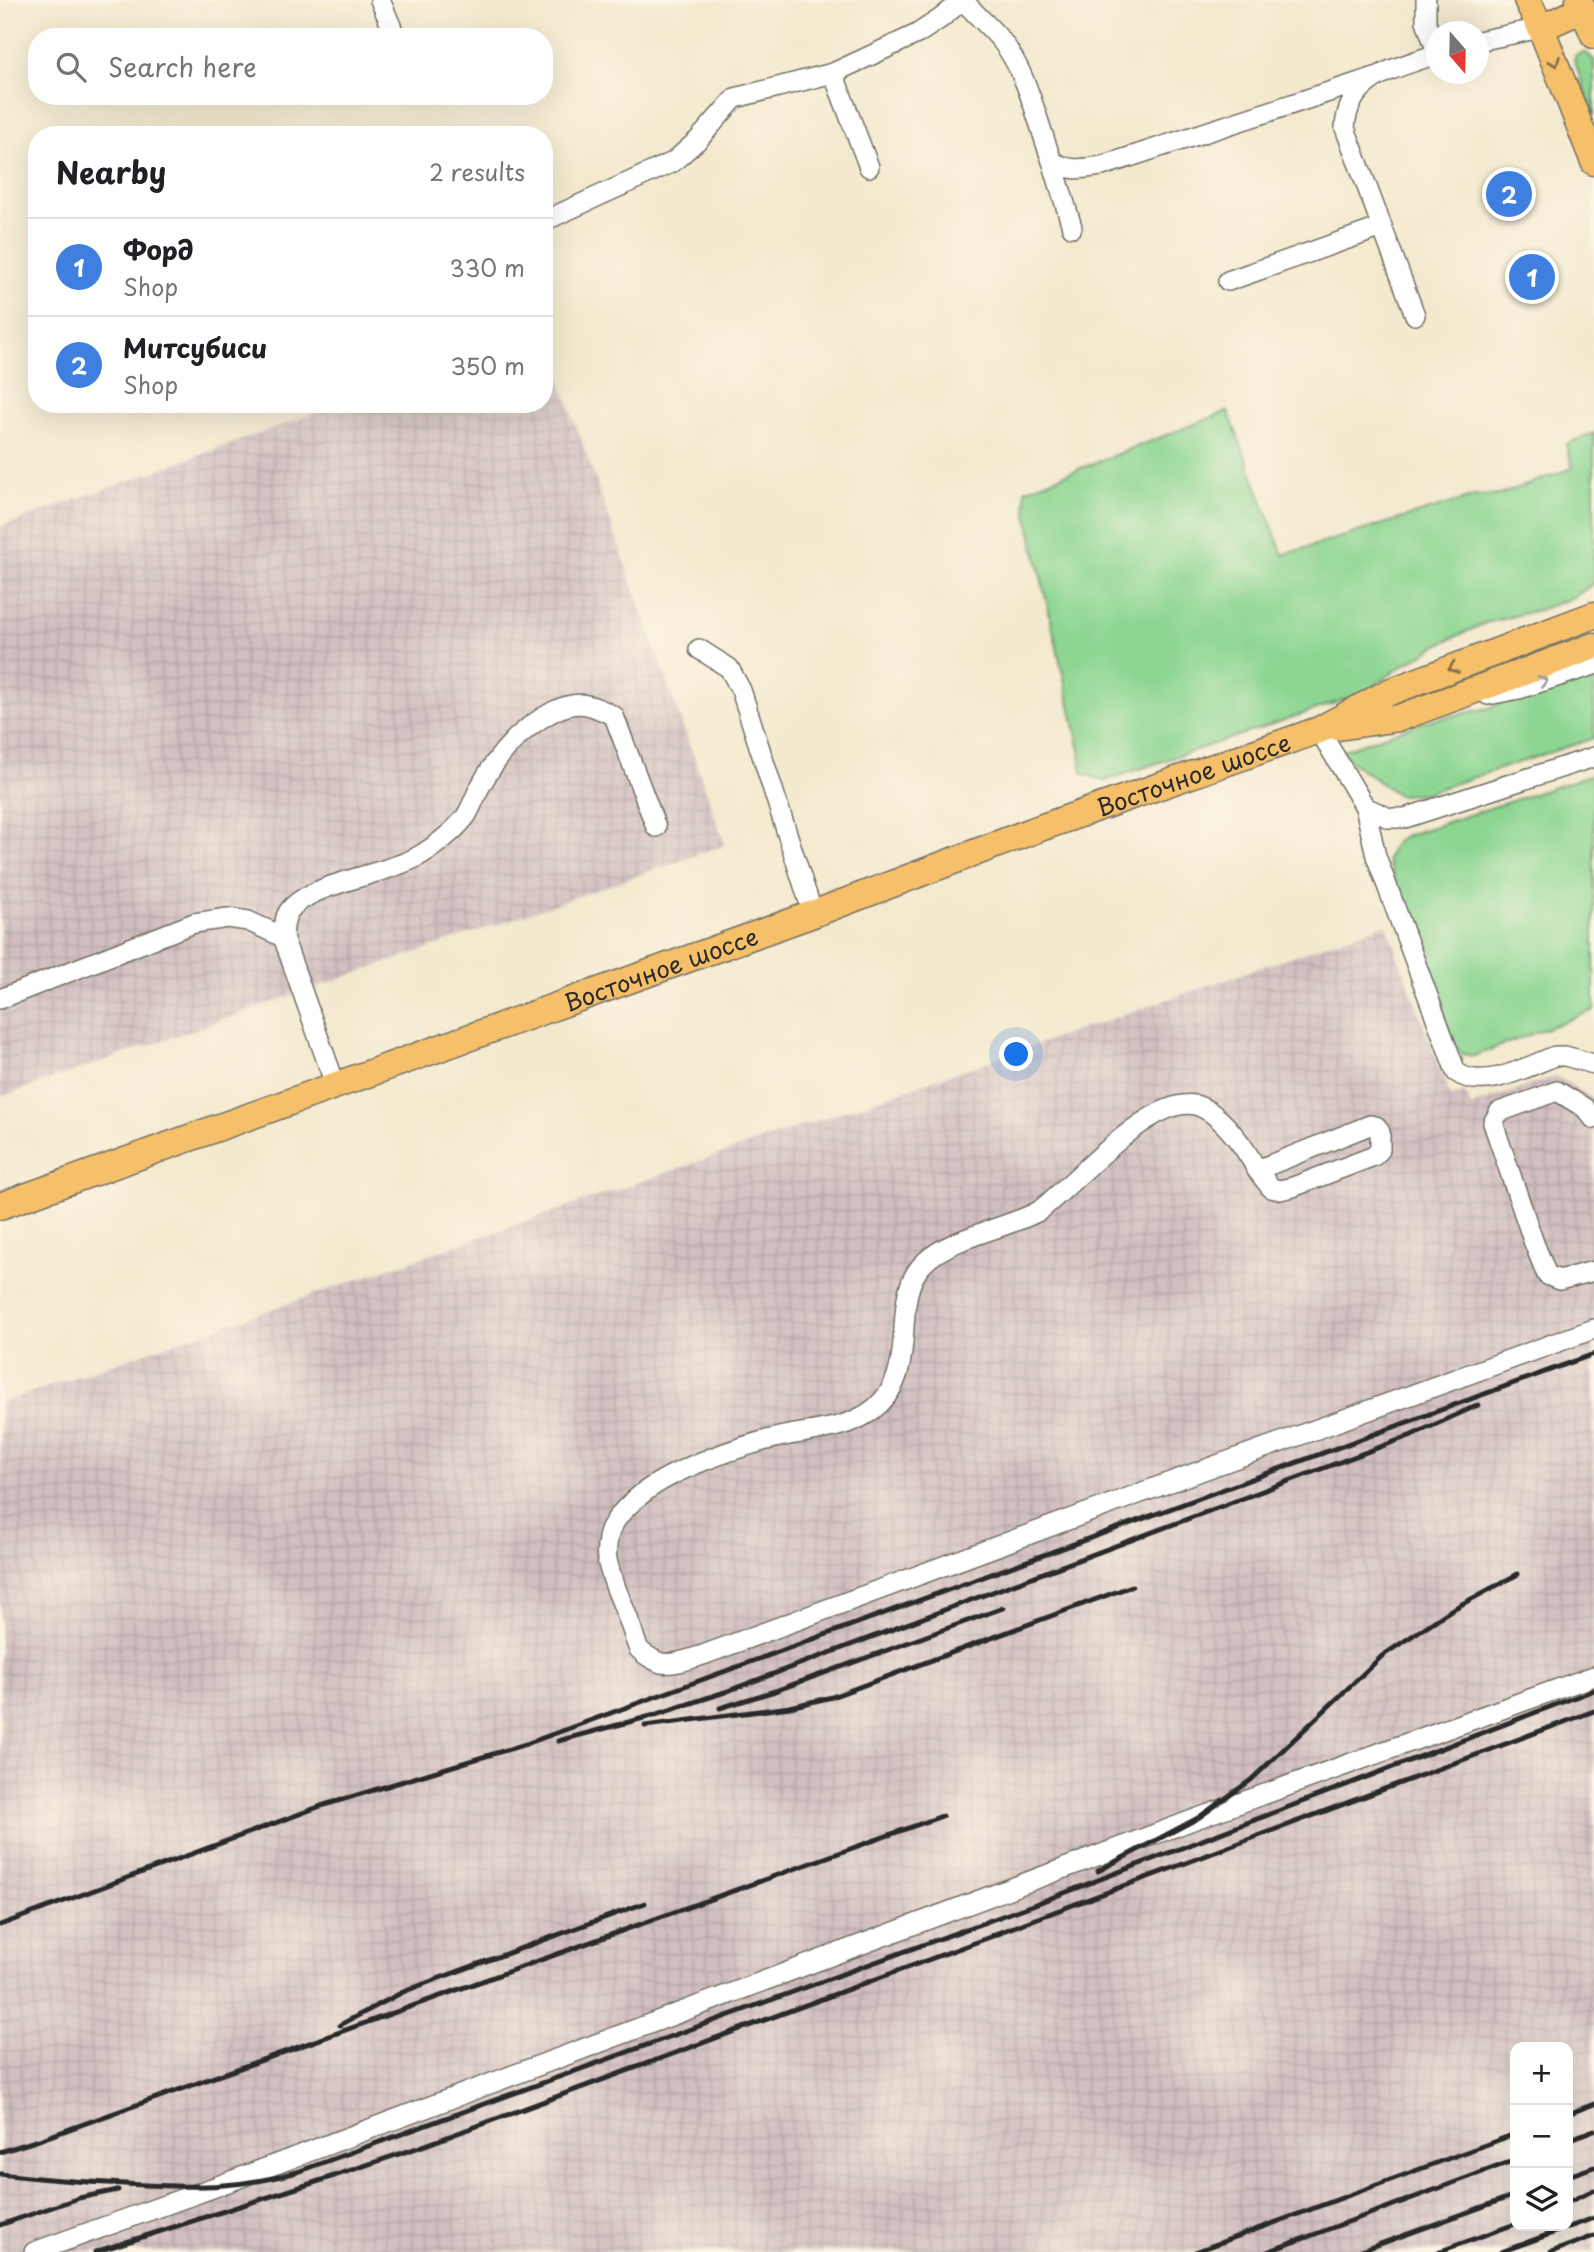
<!DOCTYPE html>
<meta charset="utf-8">
<style>
body{margin:0;font-family:"Playpen Sans",sans-serif;background:#f2f2f2;color:#202124}
.controls{position:absolute;right:21px;bottom:21px;display:grid;overflow:hidden;border-radius:14px;box-shadow:0 7px 28px #0002}
.controls button{width:63px;height:63px;display:grid;place-items:center;padding:0;border:0;border-bottom:2px solid #e0e0e0;background:#fff;color:#202124;font:35px sans-serif}
.compass{position:absolute;left:1426px;top:21px;width:63px;height:63px;border-radius:50%;background:#fff;box-shadow:0 7px 28px #0002;rotate:160deg}
.you{position:absolute;left:1017px;top:1055px;width:24px;height:24px;margin:-18px;border:5px solid #fff;border-radius:50%;background:#1a73e8;box-shadow:0 0 0 10px #1a73e833}
.badge{display:grid;place-items:center;width:46px;height:46px;border-radius:50%;background:#d1495b;color:#fff;font-size:23px;font-weight:700}
.pin{position:absolute;translate:-50% -50%;border:4px solid #fff;box-shadow:0 2px 7px #0006}
.list{margin:0;padding:0;list-style:none}
h2{display:flex;justify-content:space-between;align-items:center;height:91px;margin:0;padding:0 28px;font-size:30px}
h2 small{font-size:23px;font-weight:400;color:#757577}
.list li{display:grid;grid-template-columns:46px 1fr auto;gap:21px;align-items:center;box-sizing:border-box;height:98px;padding:0 28px;border-top:2px solid #e0e0e0}
.list b{display:block;font-size:26px;white-space:nowrap}
.list p{margin:0;font-size:23px;white-space:nowrap;color:#757577}
.list em{font-size:23px;font-style:normal;color:#757577}
.icon{flex:none;width:38px;height:38px;fill:none;stroke:currentColor;stroke-width:2;stroke-linecap:round;stroke-linejoin:round}
.map{position:relative;flex:none;width:1594px;height:2252px;overflow:hidden}
.search{position:absolute;background:#fff;box-shadow:0 7px 28px #0002;left:28px;top:28px;width:525px;height:77px;display:flex;align-items:center;gap:18px;box-sizing:border-box;padding:0 24px;border-radius:28px;color:#757577;font-size:26px}
.panel{position:absolute;background:#fff;box-shadow:0 7px 28px #0002;left:28px;top:126px;width:525px;height:287px;border-radius:28px}
.map>svg:first-child{display:block}
</style>
<div class="map">
<svg width="1594" height="2252" viewBox="0 0 1594 2252">
<defs>
<pattern id="industrial-grid" width="8" height="8" patternUnits="userSpaceOnUse" patternTransform="scale(1.75)"><rect width="8" height="8" fill="#d2bfc0"/><path d="M0 4h8M4 0v8" fill="none" stroke="#b4a4a5"/></pattern>
</defs>
<rect width="100%" height="100%" fill="#fcf5e5"/>
<filter id="ink" filterUnits="userSpaceOnUse"><feTurbulence type="fractalNoise" baseFrequency=".0143" numOctaves="2"/><feDisplacementMap in="SourceGraphic" scale="14" xChannelSelector="R" yChannelSelector="G"/><feConvolveMatrix kernelMatrix="1 2 1 2 8 2 1 2 1" color-interpolation-filters="sRGB"/></filter>
<filter id="wash" filterUnits="userSpaceOnUse"><feTurbulence type="fractalNoise" baseFrequency=".00686" numOctaves="4" result="noise"/><feDisplacementMap in="SourceGraphic" scale="28" xChannelSelector="R" yChannelSelector="G"/><feGaussianBlur stdDeviation="1.57" result="paint"/><feColorMatrix in="noise" values="0 0 0 0 0 0 0 0 0 0 0 0 0 0 0 0 0 1.4 0 .05"/><feComposite in="paint" operator="in"/></filter>
<g filter="url(#wash)">
<rect width="100%" height="100%" fill="#f3e9ce"/>
<g fill="url(#industrial-grid)" fill-rule="evenodd">
<path d="M544,335L725,845L0,1097V527L341,404H544Z"/>
<path d="M1386,924L1451,1097L1465,1092L1471,1106L1556,1076L1594,1099V2252H0V1403ZM1515,2047H1568V2226H1515Z"/>
</g>
<g fill="#8cd692" stroke="#5c805e" stroke-width="2">
<path d="M1585,52L1594,60V116L1574,59L1576,55Z"/>
<path d="M1228,411L1283,555L1475,496L1499,495L1573,468L1566,444L1594,433V583L1574,597L1542,609L1485,623L1442,643L1405,664L1364,693L1104,781L1082,773L1080,750L1026,509L1025,490Z"/>
<path d="M1594,672V738L1422,794L1398,795L1343,756L1341,751L1426,721L1489,708Z"/>
<path d="M1594,774V1010L1474,1056L1462,1054L1454,1043L1387,860L1393,845L1402,837Z"/>
</g>
</g>
<g filter="url(#ink)">
<g fill="none" stroke-linecap="round" stroke-linejoin="round">
<defs>
<g id="minor">
<path d="M380,0L392,28"/>
<path d="M1426,0V21L1436,50"/>
<path d="M1478,41L1541,28"/>
<path d="M833,73L869,167"/>
<path d="M1052,161L1072,227"/>
<path d="M544,221L673,162L699,139L735,98L833,73L917,34L940,19L963,0C975,14 989,26 1001,40C1028,74 1037,121 1052,161C1069,172 1083,169 1102,166L1375,77"/>
<path d="M1228,281L1382,227"/>
<path d="M1415,315L1345,128C1348,76 1396,69 1436,54"/>
<path d="M699,649L729,668L741,690L813,914"/>
<path d="M1488,695L1519,689L1594,665"/>
<path d="M1319,730L1365,807"/>
<path d="M1594,757L1405,818H1389L1365,807L1376,856L1456,1072C1483,1092 1528,1066 1555,1056H1565L1594,1064"/>
<path d="M0,999L194,923L228,918L248,921L283,937"/>
<path d="M335,1084L283,937C284,928 284,918 289,911C309,883 385,875 417,857C433,848 455,831 466,816C472,807 475,796 480,787C497,755 521,728 554,711C578,699 591,704 614,716L656,827"/>
<path d="M1594,1119L1585,1108L1557,1091L1499,1112L1493,1123L1534,1243L1547,1275L1559,1280L1594,1271"/>
<path d="M1257,1170L1271,1188L1280,1190L1293,1187L1374,1156L1380,1150V1132L1376,1126L1370,1125L1257,1170C1246,1149 1220,1111 1195,1105C1150,1096 1073,1185 1039,1211C1006,1229 949,1237 924,1263C887,1299 923,1368 875,1408C849,1430 811,1430 779,1437C740,1446 675,1468 643,1493C628,1505 612,1519 608,1538C607,1544 606,1553 607,1559C611,1581 623,1603 630,1624C633,1631 635,1642 639,1649C643,1654 655,1661 661,1663C675,1665 690,1659 703,1655L1184,1477L1594,1329"/>
<path d="M34,2252L215,2187L1198,1818L1594,1676"/>
</g>
<g id="major">
<path d="M1527,0L1541,28L1594,162"/>
<path d="M1579,0L1594,35"/>
<path d="M1541,28L1583,9"/>
<path d="M1338,727L1399,718L1594,646"/>
<path id="s1" d="M0,1206L813,914L1040,828L1319,730L1389,692L1594,615"/>
</g>
</defs>
<use href="#minor" stroke="#716e64" stroke-width="22"/>
<use href="#major" stroke="#716e64" stroke-width="29"/>
<use href="#minor" stroke="#fff" stroke-width="19"/>
<use href="#major" stroke="#f6c06b" stroke-width="26"/>
<g stroke="#2b2b2b" stroke-width="5">
<path d="M720,1708L775,1691L1003,1608"/>
<path d="M645,1726L790,1707L832,1697L1132,1586"/>
<path d="M558,1741L655,1715L725,1692L1412,1435L1478,1405"/>
<path d="M1098,1871L1198,1818L1251,1780L1382,1656L1451,1610L1518,1574"/>
<path d="M0,1925L321,1806L526,1744L1594,1354"/>
<path d="M992,1935L1594,1711"/>
<path d="M340,2025L403,1992L429,1982L645,1903"/>
<path d="M1568,2114L1594,2104"/>
<path d="M1568,2140L1594,2130"/>
<path d="M0,2152L39,2140L942,1816"/>
<path d="M0,2174C41,2179 83,2182 125,2184C190,2187 233,2190 297,2172L1038,1903L1594,1690"/>
<path d="M1568,2176L1594,2167"/>
<path d="M1568,2202L1594,2190"/>
<path d="M0,2225L79,2198L118,2190"/>
<path d="M95,2252L319,2181L420,2147L1001,1933"/>
<path d="M1195,2252L1515,2134"/>
<path d="M1267,2252L1515,2160"/>
<path d="M1358,2252L1515,2195"/>
<path d="M1438,2252L1515,2224"/>
<path d="M1501,2252L1594,2218"/>
<path d="M1551,2252L1594,2236"/>
</g>
</g>
<defs><path id="oneway-chevron" d="M-2-3.5L2.5 0L-2 3.5" fill="none" stroke-width="1.6" stroke-linecap="round" stroke-linejoin="round" transform="scale(1.75)"/></defs>
<g stroke="#866e48">
<use href="#oneway-chevron" transform="translate(1555 62) rotate(68)"/>
<use href="#oneway-chevron" transform="translate(1453 668) rotate(159)"/>
</g>
<use stroke="#a0a0a0" href="#oneway-chevron" transform="translate(1543 681) rotate(-17)"/>
</g>
<g text-anchor="middle" dominant-baseline="central" stroke-width="6" stroke-linejoin="round" paint-order="stroke">
<g font-size="24" fill="#2b2b2b" stroke="#fcf5e5">
<text stroke="none"><textPath href="#s1" startOffset="1269">Восточное шоссе</textPath></text>
<text stroke="none"><textPath href="#s1" startOffset="702">Восточное шоссе</textPath></text>
</g>
</g>
</svg>
<div class="controls">
<button>+</button>
<button>−</button>
<button><svg class="icon" aria-label="layers" viewBox="0 0 24 24"><path d="M12 4l9 5-9 5-9-5zM3 14l9 5 9-5"/></svg></button>
</div>
<svg class="compass" viewBox="-18 -18 36 36"><path d="M0-13l5 13h-10z" fill="#e53935"/><path d="M0 13l5-13h-10z" fill="#757577"/></svg>
<div class="you"></div>
<div class="pin badge" style="left:1532px;top:277px;background:#3f7fe0">1</div>
<div class="pin badge" style="left:1509px;top:194px;background:#3f7fe0">2</div>
<div class="search"><svg class="icon" aria-label="search" viewBox="0 0 24 24"><circle cx="10" cy="10" r="6"/><path d="M15 15l6 6"/></svg>Search here</div>
<section class="panel">
<h2>Nearby<small>2 results</small></h2>
<ul class="list">
<li><span class="badge" style="background:#3f7fe0">1</span><div><b>Форд</b><p>Shop</p></div><em>330 m</em></li>
<li><span class="badge" style="background:#3f7fe0">2</span><div><b>Митсубиси</b><p>Shop</p></div><em>350 m</em></li>
</ul>
</section>
</div>
